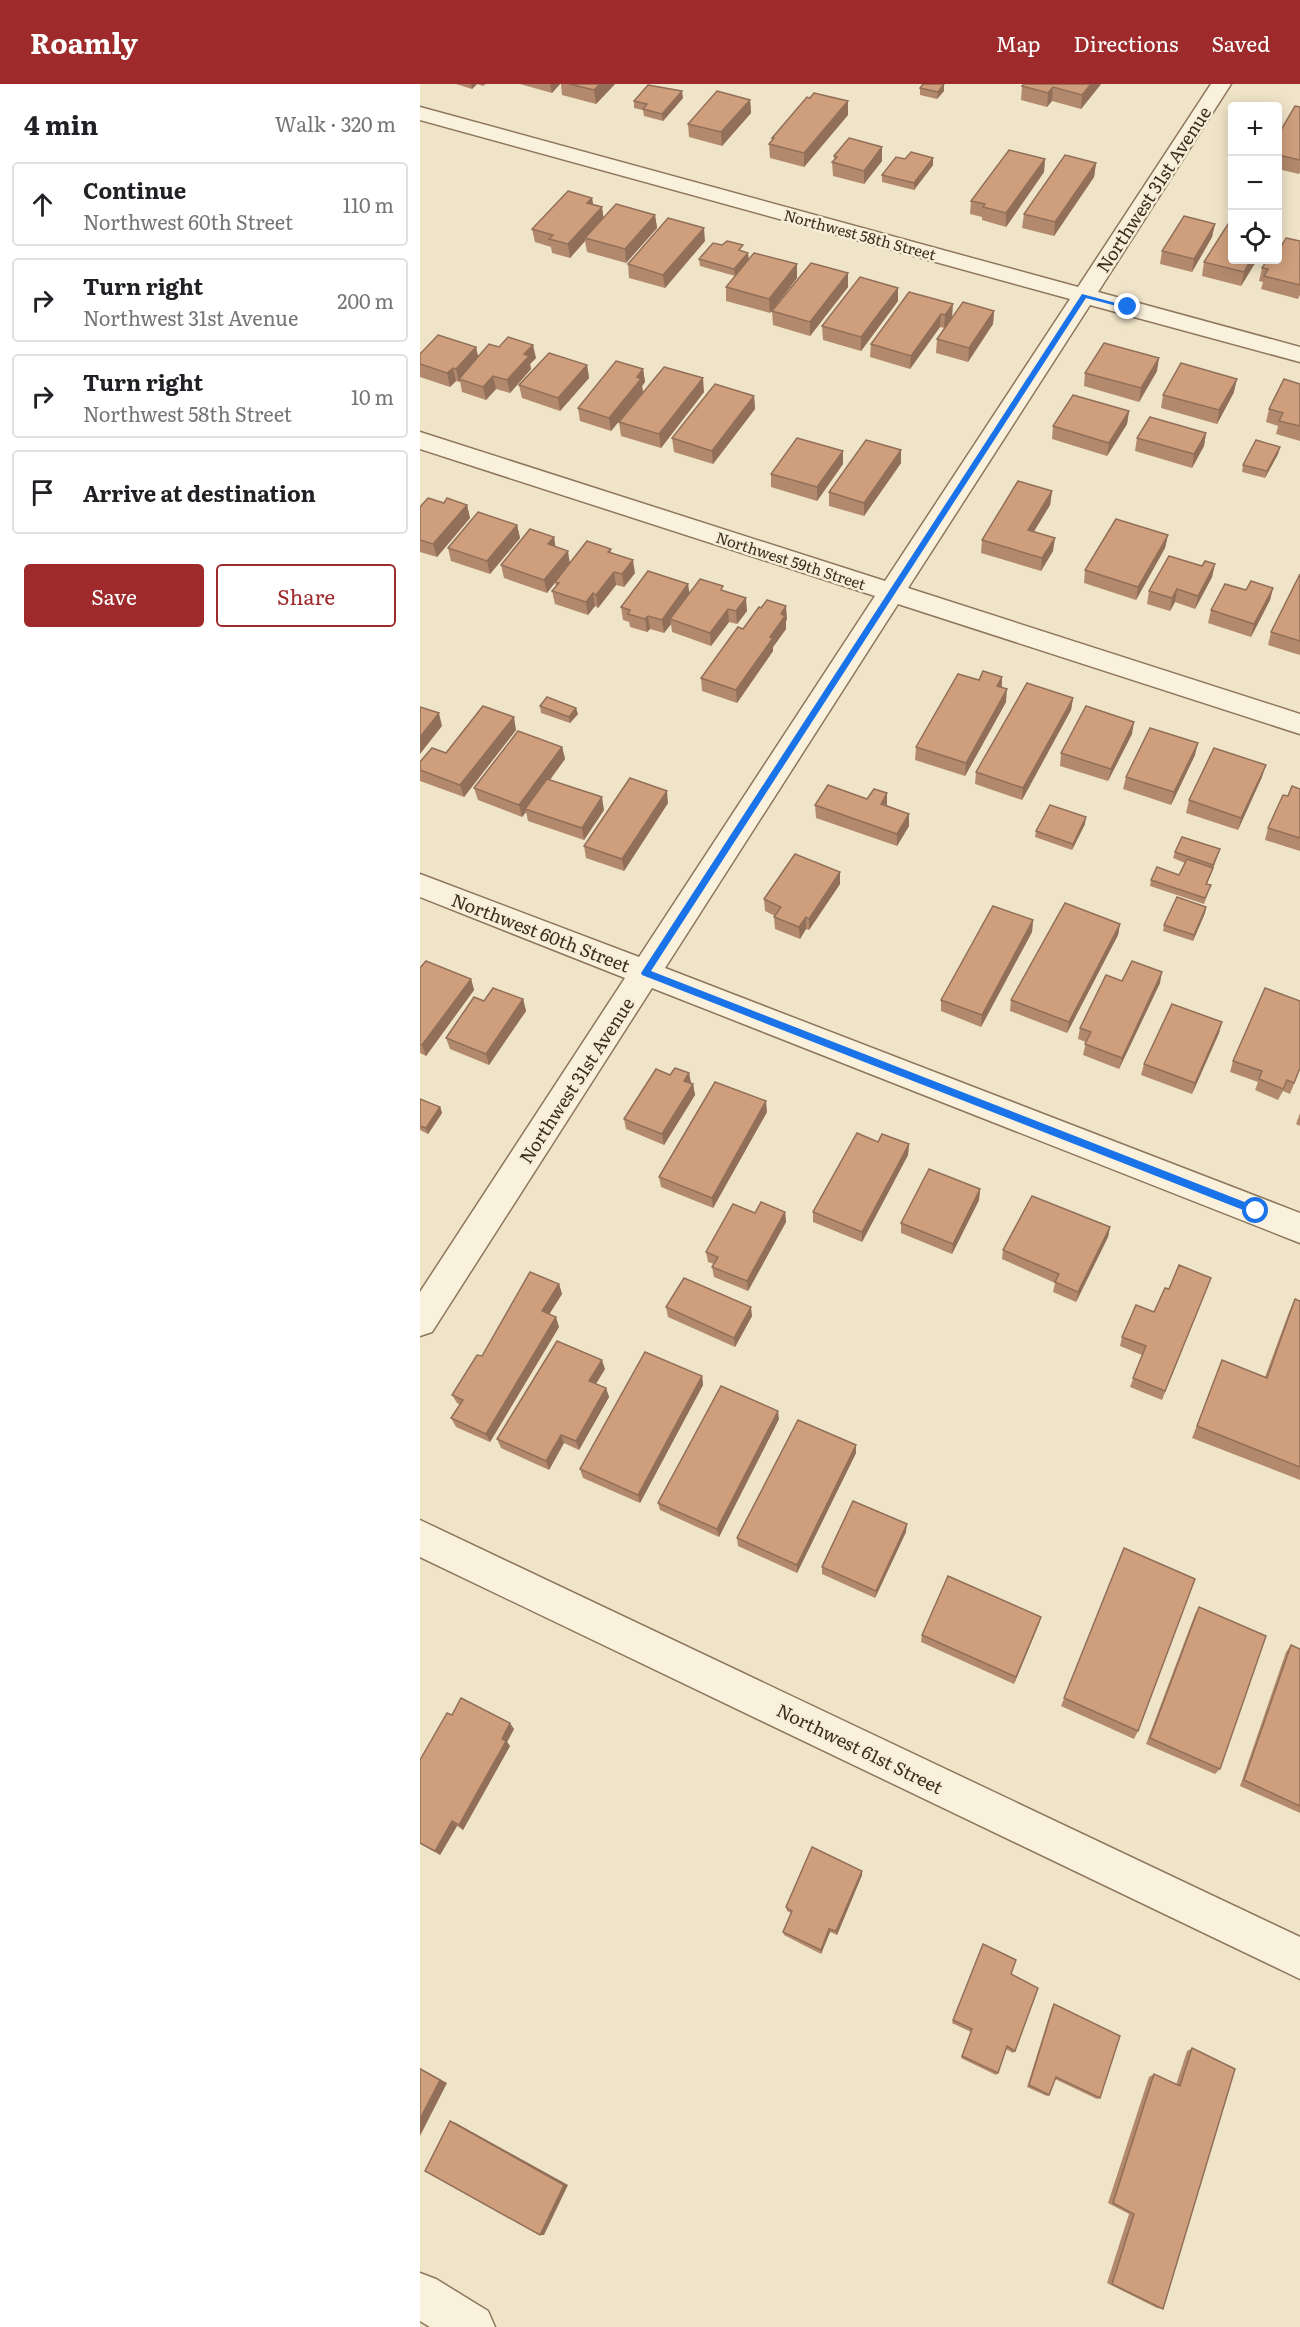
<!DOCTYPE html>
<meta charset="utf-8">
<style>
body{margin:0;font-family:Literata,serif;background:#f6f6f6;color:#202124}
.controls{position:absolute;right:18px;top:18px;display:grid;overflow:hidden;border-radius:6px;box-shadow:0 3px 15px #0003}
.controls button{width:54px;height:54px;display:grid;place-items:center;padding:0;border:0;border-bottom:2px solid #e0e0e0;background:#fff;color:#202124;font:30px sans-serif}
.stop{position:absolute;width:18px;height:18px;margin:-14px;border:4px solid #1a73e8;border-radius:50%;background:#fff}
.stop.end{background:#1a73e8;border-color:#fff;box-shadow:0 2px 6px #0008}
.list{margin:0;padding:0;list-style:none}
h2{display:flex;justify-content:space-between;align-items:center;height:78px;margin:0;padding:0 24px;font-size:26px}
h2 small{font-size:20px;font-weight:400;color:#757577}
.list li{display:grid;grid-template-columns:39px 1fr auto;gap:18px;align-items:center;box-sizing:border-box;height:84px;margin:0 12px 12px;padding:0 12px;border:2px solid #e0e0e0;border-radius:6px}
.list b{display:block;font-size:22px;white-space:nowrap}
.list p{margin:0;font-size:20px;white-space:nowrap;color:#757577}
.list em{font-size:20px;font-style:normal;color:#757577}
.actions{display:flex;gap:12px;padding:18px 24px}
.actions a{flex:1;padding:14px 0;border:2px solid #9e2a2b;border-radius:6px;text-align:center;font-size:21px;color:#9e2a2b}
.actions .main{background:#9e2a2b;color:#fff}
.icon{flex:none;width:33px;height:33px;fill:none;stroke:currentColor;stroke-width:2;stroke-linecap:round;stroke-linejoin:round}
.map{position:relative;flex:none;width:880px;height:2243px;overflow:hidden}
header{display:flex;align-items:center;gap:36px;box-sizing:border-box;height:84px;padding:0 30px;background:#9e2a2b;color:#fff}
header strong{font-size:28px}
nav{display:flex;gap:33px;margin-inline-start:auto;font-size:21px}
main{display:flex}
aside{flex:1;background:#fff}
.map>svg:first-child{display:block}
</style>
<header>
<strong>Roamly</strong>
<nav><a>Map</a><a>Directions</a><a>Saved</a></nav>
</header>
<main>
<aside>
<h2>4 min<small>Walk · 320 m</small></h2>
<ul class="list">
<li><svg class="icon" aria-label="ahead" viewBox="0 0 24 24"><path d="M12 20V5M6 11l6-6 6 6"/></svg><div><b>Continue</b><p>Northwest 60th Street</p></div><em>110 m</em></li>
<li><svg class="icon" aria-label="right" viewBox="0 0 24 24"><path d="M7 20v-9h11M14 6l5 5-5 5"/></svg><div><b>Turn right</b><p>Northwest 31st Avenue</p></div><em>200 m</em></li>
<li><svg class="icon" aria-label="right" viewBox="0 0 24 24"><path d="M7 20v-9h11M14 6l5 5-5 5"/></svg><div><b>Turn right</b><p>Northwest 58th Street</p></div><em>10 m</em></li>
<li><svg class="icon" aria-label="arrive" viewBox="0 0 24 24"><path d="M6 21V4h12l-3 4 3 4H6"/></svg><div><b>Arrive at destination</b></div></li>
</ul>
<div class="actions"><a class="main">Save</a><a>Share</a></div>
</aside>
<div class="map">
<svg width="880" height="2243" viewBox="0 0 880 2243">
<rect width="100%" height="100%" fill="#f0e4c8"/>
<g fill="none" stroke-linecap="round" stroke-linejoin="round">
<defs>
<g id="minor">
<path d="M791,0H811L678,208L880,263V278L670,221L488,504L880,630V650L478,520L245,884L880,1129V1159L232,904L12,1248L0,1252V1208L205,894L0,813V790L219,873L455,512L0,365V348L465,497L650,215L0,36V23L658,203Z"/>
<path d="M0,1436L880,1853V1895L0,1473Z"/>
<path d="M0,2189L16,2195L68,2227L75,2243H10L0,2237Z"/>
</g>
</defs>
<use href="#minor" stroke="#8d765c" stroke-width="3"/>
<use href="#minor" fill="#faf1dc" fill-rule="evenodd"/>
</g>
<g fill="#b2896c">
<path d="M36,0H66L63,2L57,0L52,5Z"/>
<path d="M100,0H140L132,9Z"/>
<path d="M141,0H195L176,20L142,11Z"/>
<path d="M524,0V7L517,15L500,11V4Z"/>
<path d="M604,0H681L661,25L632,17L627,23L601,16L602,2Z"/>
<path d="M263,14L243,37L224,32L223,26L214,24V17Z"/>
<path d="M390,14L428,17V31L384,83L350,74L349,60L352,57V54Z"/>
<path d="M330,16L331,29L302,62L269,53L268,40Z"/>
<path d="M880,23V88L879,90L858,85V51Z"/>
<path d="M462,63V77L444,100L413,92L412,78L414,76V72Z"/>
<path d="M513,74V81L494,106L462,98V91L485,75Z"/>
<path d="M625,75L624,88L586,143L562,136V133L550,130L551,117Z"/>
<path d="M676,79L674,93L634,152L602,144L604,130Z"/>
<path d="M172,114L173,121L182,123L183,134L235,131L237,144L206,179L167,168L165,157L150,174L132,169L131,163L115,158L112,145Z"/>
<path d="M795,140L792,153L772,188L740,180L742,167Z"/>
<path d="M285,157L245,204L209,194L208,180Z"/>
<path d="M880,157V211L878,215L841,205L843,198L839,197L842,184Z"/>
<path d="M324,167L329,175L377,180V194L350,229L306,217V203L315,192L280,182L279,175Z"/>
<path d="M837,176L821,202L782,192L784,178Z"/>
<path d="M428,189V203L390,252L353,241L352,227Z"/>
<path d="M489,208L532,233L574,227L573,240L548,278L516,269L517,255L524,244L520,243L490,285L450,273L451,260Z"/>
<path d="M478,217L441,267L403,256L402,242Z"/>
<path d="M56,263L58,273L116,274L110,280L111,285L90,309L76,305L66,316L42,308L40,297L39,298L36,297L30,303L0,293V270Z"/>
<path d="M167,281L169,294L140,327L102,314L99,301Z"/>
<path d="M223,285L225,298L222,302L223,308L191,347L160,337L158,324Z"/>
<path d="M737,287L719,318L664,302L665,289Z"/>
<path d="M880,300V357L856,350L858,342L846,338L849,325Z"/>
<path d="M284,308L241,364L201,352L199,338Z"/>
<path d="M814,308L797,340L741,324L743,311Z"/>
<path d="M334,312L335,325L293,380L254,368L252,354Z"/>
<path d="M709,327L707,340L687,372L632,355L633,342Z"/>
<path d="M786,349L784,362L772,384L715,367L717,354Z"/>
<path d="M860,363L858,370L845,394L822,388L823,381Z"/>
<path d="M481,379L444,432L409,422V408Z"/>
<path d="M423,380L397,417L351,403V390Z"/>
<path d="M632,407L630,421L614,447L633,467L621,487L561,469L562,456Z"/>
<path d="M24,419L47,421L50,434L17,473L0,468V423Z"/>
<path d="M97,441L100,454L70,490L31,477L28,464Z"/>
<path d="M748,451L745,464L716,516L664,499L665,486Z"/>
<path d="M134,453L135,463L150,478L191,465V469L215,489L204,503L196,501L178,524L175,522L168,531L135,520L132,507L136,502L135,498L127,509L84,494L81,481Z"/>
<path d="M795,480L792,493L775,525L755,518L750,527L727,520L729,507L782,482Z"/>
<path d="M880,490V571L848,561L851,548Z"/>
<path d="M268,500L269,510L304,507L327,527L317,540L309,538L291,562L252,548L251,540L244,549L230,545L227,548L210,543L209,538L203,536L201,523Z"/>
<path d="M853,504L850,516L831,553L788,539L791,526L826,506Z"/>
<path d="M367,535L366,537V545L353,563V567L317,619L282,607L281,594L323,545Z"/>
<path d="M582,593V603L586,618L545,692L495,676L496,663L559,596Z"/>
<path d="M653,614L651,626L602,716L555,700L556,688Z"/>
<path d="M120,622L158,630L150,639L121,629Z"/>
<path d="M96,646L44,713L0,697V678L26,669Z"/>
<path d="M712,650L688,697L640,682L641,669Z"/>
<path d="M142,663L145,675L130,696L184,726L164,756L108,737L106,728L102,733L58,716L54,704Z"/>
<path d="M775,671L751,721L703,705L706,693Z"/>
<path d="M842,693L818,746L766,729L769,716Z"/>
<path d="M880,705V767L845,756L848,744L868,712Z"/>
<path d="M248,719L204,787L166,774L164,762Z"/>
<path d="M395,721H467L489,730V742L477,762L396,734Z"/>
<path d="M665,740L652,766L615,753L616,747Z"/>
<path d="M800,765L787,800L791,801L784,820L730,802L731,796L759,791L765,779L753,774L755,768Z"/>
<path d="M420,800L389,846L386,845L380,855L355,845L354,833L355,832L345,827L344,815Z"/>
<path d="M786,823L785,829L773,857L743,847L744,841Z"/>
<path d="M613,836L612,848L561,943L521,927V916Z"/>
<path d="M700,840L698,851L647,949L590,927L591,916Z"/>
<path d="M0,884L51,895L54,906L6,972L0,969Z"/>
<path d="M702,897L740,899L699,985L663,971L666,958L658,955L660,944Z"/>
<path d="M103,915L106,927L69,981L30,965L26,954L64,917Z"/>
<path d="M802,938L799,949L772,1010L721,991L724,980Z"/>
<path d="M813,977L880,985L870,1010L863,1007L858,1016L835,1006L838,998L810,988Z"/>
<path d="M269,989L271,999L273,1000L275,1011L244,1061L206,1045L204,1035L250,991Z"/>
<path d="M0,1015L20,1023L22,1029L8,1050L0,1046Z"/>
<path d="M347,1028L293,1124L241,1103L239,1093Z"/>
<path d="M880,1029V1042L876,1040Z"/>
<path d="M458,1058L489,1060L488,1071L442,1158L393,1138V1128Z"/>
<path d="M560,1105L559,1116L532,1170L481,1149V1139Z"/>
<path d="M365,1128L366,1138L328,1207L294,1193L292,1183L294,1180L288,1178L286,1168L335,1129Z"/>
<path d="M690,1143L688,1153L656,1218L633,1208L635,1199L582,1175L583,1166Z"/>
<path d="M791,1194L742,1316L710,1303L722,1271L700,1262L702,1253L734,1228Z"/>
<path d="M139,1200L142,1210L129,1230L139,1243L70,1358L36,1343L31,1334L40,1321L37,1319L32,1311L62,1272Z"/>
<path d="M875,1215L880,1217V1396L772,1354L802,1276L845,1293L869,1228Z"/>
<path d="M246,1223L332,1232L315,1263L248,1233Z"/>
<path d="M185,1285L176,1300L186,1304L189,1313L159,1366L144,1359L129,1386L81,1364L77,1355Z"/>
<path d="M282,1292L283,1301L220,1419L163,1394L160,1385Z"/>
<path d="M359,1335L299,1453L240,1426L238,1419Z"/>
<path d="M436,1369L377,1489L318,1462L317,1454Z"/>
<path d="M486,1448L455,1514L402,1490V1483Z"/>
<path d="M704,1464L718,1647L714,1655L641,1622Z"/>
<path d="M779,1523L800,1685L795,1690L726,1660L775,1530Z"/>
<path d="M621,1533L594,1600L501,1558L502,1551Z"/>
<path d="M871,1561L880,1565V1729L820,1702L866,1568Z"/>
<path d="M32,1631L94,1645L87,1658L90,1662L43,1746L37,1742L20,1771L0,1760V1676Z"/>
<path d="M442,1787V1791L417,1851L410,1848L401,1870L364,1851L363,1848L371,1829L367,1827L366,1823Z"/>
<path d="M563,1860L591,1890L595,1967L593,1969L586,1965L578,1989L576,1991L541,1974L551,1948L532,1939Z"/>
<path d="M634,1920L680,2014L677,2015L635,1995L629,2011L627,2012L607,2003L632,1923Z"/>
<path d="M772,1964L743,2225L737,2224L687,2199L709,2130L688,2119L729,1993L734,1990L756,2001L767,1967Z"/>
</g>
<g fill="#916f58">
<path d="M51,0H57L52,5Z"/>
<path d="M130,0H140L132,9Z"/>
<path d="M180,0H195L176,20L174,6Z"/>
<path d="M524,0V7L517,15L518,8Z"/>
<path d="M671,0H681L661,25L662,11Z"/>
<path d="M633,3L632,17L627,23L628,9Z"/>
<path d="M262,7L263,14L243,37L242,30Z"/>
<path d="M330,16L331,29L302,62L301,48Z"/>
<path d="M428,17V31L384,83V69Z"/>
<path d="M462,63V77L444,100V87Z"/>
<path d="M513,74V81L494,106V99Z"/>
<path d="M625,75L624,88L586,143V129Z"/>
<path d="M676,79L674,93L634,152L635,138Z"/>
<path d="M172,114L174,127L167,119Z"/>
<path d="M182,123L184,137L165,154V157L150,174L148,160Z"/>
<path d="M235,131L237,144L206,179L205,165Z"/>
<path d="M795,140L792,153L772,188L774,175Z"/>
<path d="M284,144L285,157L245,204L243,191Z"/>
<path d="M328,169L329,176L315,192L314,185Z"/>
<path d="M831,176H837L821,202L824,188Z"/>
<path d="M377,180V194L350,229L349,215Z"/>
<path d="M428,189V203L390,252V238Z"/>
<path d="M478,204V217L441,267V253Z"/>
<path d="M533,220L532,234L524,244L525,231Z"/>
<path d="M574,227L573,240L548,278L549,264Z"/>
<path d="M521,230L520,243L490,285L491,272Z"/>
<path d="M113,261L116,274L110,280L111,285L90,309L87,296L104,270Z"/>
<path d="M56,263L59,276L39,295L40,297L39,298L36,285Z"/>
<path d="M739,274L737,287L719,318L721,304Z"/>
<path d="M167,281L169,294L140,327L138,314Z"/>
<path d="M33,284L36,297L30,303L27,289Z"/>
<path d="M223,285L225,298L222,302L223,308L191,347L189,334Z"/>
<path d="M73,292L76,305L66,316L63,303Z"/>
<path d="M283,294L284,308L241,364L239,350Z"/>
<path d="M817,295L814,308L797,340L799,326Z"/>
<path d="M334,312L335,325L293,380L292,367Z"/>
<path d="M709,327L707,340L687,372L689,359Z"/>
<path d="M786,349L784,362L772,384L774,370Z"/>
<path d="M860,363L858,370L845,394L847,387Z"/>
<path d="M481,366V379L444,432V419Z"/>
<path d="M423,367V380L397,417V403Z"/>
<path d="M632,407L630,421L607,459L608,446Z"/>
<path d="M47,421L50,434L17,473L13,460Z"/>
<path d="M97,441L100,454L70,490L67,477Z"/>
<path d="M748,451L745,464L716,516L718,503Z"/>
<path d="M134,453L136,466L128,460Z"/>
<path d="M635,454L633,467L621,487L622,474Z"/>
<path d="M148,467L150,480L127,509L124,496Z"/>
<path d="M213,476L215,489L204,503L202,490Z"/>
<path d="M795,480L792,493L775,525L778,512Z"/>
<path d="M194,488L196,501L178,524L176,511Z"/>
<path d="M268,500L270,513L250,535L251,540L244,549L242,536Z"/>
<path d="M853,504L850,516L831,553L834,540Z"/>
<path d="M757,505L755,518L750,527L752,514Z"/>
<path d="M173,509L175,522L168,531L166,518Z"/>
<path d="M326,514L327,527L317,540L316,527Z"/>
<path d="M366,522L367,535L366,537V545L353,563V567L317,619L316,606L350,553L361,530Z"/>
<path d="M308,525L309,538L291,562L290,549Z"/>
<path d="M228,532L230,545L227,548L225,535Z"/>
<path d="M582,593L581,606L577,602Z"/>
<path d="M587,605L586,618L545,692L546,679Z"/>
<path d="M653,614L651,626L602,716L603,704Z"/>
<path d="M156,624L158,630L150,639L149,633Z"/>
<path d="M19,629L22,642L0,670V653Z"/>
<path d="M94,633L96,646L44,713L40,701Z"/>
<path d="M714,638L712,650L688,697L691,685Z"/>
<path d="M778,659L775,671L751,721L754,708Z"/>
<path d="M142,663L145,675L108,725H105L106,728L102,733L99,721Z"/>
<path d="M846,681L842,693L818,746L821,734Z"/>
<path d="M247,707L248,719L204,787L202,775Z"/>
<path d="M467,709V721L461,720Z"/>
<path d="M182,713L184,726L164,756L162,744Z"/>
<path d="M489,730V742L477,762V750Z"/>
<path d="M666,733L665,740L652,766L653,760Z"/>
<path d="M800,765L791,790L784,806L793,781Z"/>
<path d="M420,788V800L389,846V835Z"/>
<path d="M786,823L785,829L773,857L774,851Z"/>
<path d="M386,833V845L380,855L379,843Z"/>
<path d="M613,836L612,848L561,943L562,931Z"/>
<path d="M700,840L698,851L647,949L649,938Z"/>
<path d="M742,888L740,899L699,985L702,974Z"/>
<path d="M51,895L54,906L6,972L2,961Z"/>
<path d="M103,915L106,927L69,981L66,970Z"/>
<path d="M802,938L799,949L772,1010L775,999Z"/>
<path d="M269,989L271,1000L264,997Z"/>
<path d="M273,1000L275,1011L244,1061L242,1050Z"/>
<path d="M346,1017L347,1028L293,1124L292,1114Z"/>
<path d="M20,1023L22,1029L8,1050L6,1044Z"/>
<path d="M489,1060L488,1071L442,1158V1148Z"/>
<path d="M560,1105L559,1116L532,1170L533,1160Z"/>
<path d="M365,1128L366,1138L328,1207L327,1197Z"/>
<path d="M690,1143L688,1153L656,1218L658,1208Z"/>
<path d="M139,1200L142,1210L125,1237L122,1227Z"/>
<path d="M331,1223L332,1232L315,1263L314,1254Z"/>
<path d="M136,1233L139,1243L70,1358L66,1350Z"/>
<path d="M182,1276L185,1285L172,1306L169,1297Z"/>
<path d="M282,1292L283,1301L220,1419L218,1411Z"/>
<path d="M186,1304L189,1313L159,1366L156,1357Z"/>
<path d="M358,1327L359,1335L299,1453L297,1445Z"/>
<path d="M141,1351L144,1359L129,1386L126,1377Z"/>
<path d="M436,1361V1369L377,1489V1481Z"/>
<path d="M487,1440L486,1448L455,1514L456,1507Z"/>
<path d="M621,1533L619,1540L594,1600L596,1593Z"/>
<path d="M90,1639L94,1645L87,1658L90,1662L43,1746L39,1741Z"/>
<path d="M32,1737L37,1742L20,1771L15,1767Z"/>
<path d="M442,1787V1791L417,1851L416,1847Z"/>
<path d="M409,1845L410,1848L401,1870V1866Z"/>
<path d="M0,1984L27,1999L0,2052Z"/>
<path d="M30,2037L36,2039L148,2101L124,2151H120Z"/>
</g>
<g fill="#cf9f7d" stroke="#916f58" stroke-width="1.5">
<path d="M149,0H180L174,6Z"/>
<path d="M503,0H524L518,8L500,4Z"/>
<path d="M604,0H671L662,11L633,3L628,9L602,2Z"/>
<path d="M228,1L262,7L242,30L223,25L227,20L214,17Z"/>
<path d="M297,7L330,16L301,48L268,40Z"/>
<path d="M394,9L428,17L384,69L349,60L354,54H352L387,13L390,14Z"/>
<path d="M875,22L880,23V76L858,71V51Z"/>
<path d="M429,54L462,63L444,87L412,78L417,73L414,72Z"/>
<path d="M589,66L625,75L586,129L563,123L565,120L551,117Z"/>
<path d="M491,68L513,74L494,99L462,91L476,73L485,75Z"/>
<path d="M645,71L676,79L635,138L604,130Z"/>
<path d="M148,107L172,114L167,119L182,123L148,160L129,155L133,151L112,145Z"/>
<path d="M196,120L235,131L205,165L165,154Z"/>
<path d="M764,132L795,140L774,175L742,167Z"/>
<path d="M248,134L284,144L243,191L208,180Z"/>
<path d="M808,140L813,141V176H831L824,188L784,178Z"/>
<path d="M866,154L880,157V201L844,192L848,185L842,184L847,176L852,177L853,176H858V168Z"/>
<path d="M307,157L323,161L319,166L328,169L314,185L279,175L293,159L302,161Z"/>
<path d="M334,169L377,180L349,215L306,203Z"/>
<path d="M391,179L428,189L390,238L352,227Z"/>
<path d="M440,193L478,204L441,253L402,242Z"/>
<path d="M489,208L533,220L525,231L521,230L491,272L451,260Z"/>
<path d="M543,218L574,227L549,264L517,255Z"/>
<path d="M18,251L56,263L36,285L33,284L27,289L0,280V270Z"/>
<path d="M88,253L113,261L104,270L109,272L87,296L73,292L63,303L39,295L69,260L79,263Z"/>
<path d="M684,259L739,274L721,304L665,289Z"/>
<path d="M129,269L167,281L138,314L99,301Z"/>
<path d="M196,277L223,285L217,293L221,295L189,334L158,324Z"/>
<path d="M761,279L817,295L799,326L743,311Z"/>
<path d="M244,283L283,294L239,350L199,338Z"/>
<path d="M864,295L880,300V342L859,337L863,329L849,325Z"/>
<path d="M295,300L334,312L292,367L252,354Z"/>
<path d="M653,311L709,327L689,359L633,342Z"/>
<path d="M730,333L786,349L774,370L717,354Z"/>
<path d="M377,354L423,367L397,403L351,390Z"/>
<path d="M446,356L481,366L444,419L409,408Z"/>
<path d="M836,356L860,363L847,387L823,381Z"/>
<path d="M598,397L632,407L608,446L635,454L622,474L562,456Z"/>
<path d="M8,414L24,419L27,414L47,421L13,460L0,456V423Z"/>
<path d="M58,428L97,441L67,477L28,464Z"/>
<path d="M696,435L748,451L718,503L665,486Z"/>
<path d="M110,445L134,453L128,460L148,467L124,496L81,481Z"/>
<path d="M167,457L191,465L188,468L213,476L202,490L194,488L176,511L173,509L166,518L132,507L139,499L135,498Z"/>
<path d="M749,472L782,482L785,477L795,480L778,512L757,505L752,514L729,507Z"/>
<path d="M228,487L268,500L242,536L228,532L225,535L208,530L210,526L201,523Z"/>
<path d="M880,490V557L851,548Z"/>
<path d="M280,495L303,502L301,506L326,514L316,527L308,525L290,549L250,535Z"/>
<path d="M831,497L853,504L834,540L791,526L805,500L826,506Z"/>
<path d="M347,516L366,522L361,530L365,532L350,553L353,554L316,606L281,594L318,543L323,545L339,523L341,524Z"/>
<path d="M563,587L582,593L577,602L587,605L546,679L496,663L538,590L559,596Z"/>
<path d="M607,599L653,614L603,704L556,688Z"/>
<path d="M127,613L156,624L149,633L120,622Z"/>
<path d="M63,622L94,633L40,701L0,686V678L12,664L26,669Z"/>
<path d="M666,622L714,638L691,685L641,669Z"/>
<path d="M0,623L19,629L0,653Z"/>
<path d="M730,644L778,659L754,708L706,693Z"/>
<path d="M98,647L142,663L99,721L54,704Z"/>
<path d="M794,664L846,681L821,734L769,716Z"/>
<path d="M210,694L247,707L202,775L164,762Z"/>
<path d="M127,695L182,713L162,744L105,725Z"/>
<path d="M408,701L447,715L454,705L467,709L461,720L489,730L477,750L395,721Z"/>
<path d="M872,702L880,705V754L848,744L863,711L868,712Z"/>
<path d="M630,721L666,733L653,760L616,747Z"/>
<path d="M762,753L800,765L793,781L755,768Z"/>
<path d="M375,770L420,788L389,835L386,833L379,843L354,833L361,823L344,815Z"/>
<path d="M767,775L793,784L786,800L791,801L785,814L731,796L737,783L759,791Z"/>
<path d="M757,813L786,823L774,851L744,841Z"/>
<path d="M645,819L700,840L649,938L591,916Z"/>
<path d="M573,822L613,836L562,931L521,916Z"/>
<path d="M6,877L51,895L2,961L0,960V884Z"/>
<path d="M712,877L742,888L702,974L665,960L671,948L660,944L686,891L702,897Z"/>
<path d="M73,904L103,915L66,970L26,954L54,913L64,917Z"/>
<path d="M845,904L880,917V984L874,999L867,996L863,1005L839,995L842,987L813,977Z"/>
<path d="M752,920L802,938L775,999L724,980Z"/>
<path d="M255,984L269,989L264,997L273,1000L242,1050L204,1035L236,985L250,991Z"/>
<path d="M295,998L346,1017L292,1114L239,1093Z"/>
<path d="M0,1015L20,1023L6,1044L0,1042Z"/>
<path d="M437,1049L458,1058L462,1050L489,1060L442,1148L393,1128Z"/>
<path d="M509,1085L560,1105L533,1160L481,1139Z"/>
<path d="M612,1112L690,1143L658,1208L635,1198L639,1190L583,1166Z"/>
<path d="M341,1118L365,1128L327,1197L292,1183L298,1173L286,1168L313,1120L335,1129Z"/>
<path d="M759,1181L791,1194L745,1307L713,1294L726,1262L702,1253L716,1221L734,1228L745,1204L749,1205Z"/>
<path d="M110,1188L139,1200L122,1227L136,1233L66,1350L31,1334L43,1316L32,1311L57,1271L62,1272Z"/>
<path d="M264,1194L331,1223L314,1254L246,1223Z"/>
<path d="M875,1215L880,1217V1383L777,1342L802,1276L847,1294Z"/>
<path d="M137,1257L182,1276L169,1297L186,1304L156,1357L141,1351L126,1377L77,1355Z"/>
<path d="M225,1268L282,1292L218,1411L160,1385Z"/>
<path d="M301,1302L358,1327L297,1445L238,1419Z"/>
<path d="M378,1336L436,1361L377,1481L317,1454Z"/>
<path d="M433,1417L487,1440L456,1507L402,1483Z"/>
<path d="M704,1464L775,1495L718,1647L644,1614Z"/>
<path d="M528,1492L621,1533L596,1593L502,1551Z"/>
<path d="M779,1523L846,1552L800,1685L730,1654Z"/>
<path d="M871,1561L880,1565V1722L824,1696Z"/>
<path d="M41,1614L90,1639L82,1655L86,1657L39,1741L32,1737L15,1767L0,1759V1676L27,1629L32,1631Z"/>
<path d="M392,1763L442,1787L416,1847L409,1845L401,1866L363,1848L372,1827L366,1823Z"/>
<path d="M563,1860L596,1876L591,1890L618,1904L595,1967L587,1962L578,1989L542,1972L552,1945L533,1936Z"/>
<path d="M634,1920L700,1952L680,2014L636,1993L629,2011L609,2001Z"/>
<path d="M772,1964L815,1985L743,2225L692,2200L714,2130L693,2119L734,1990L760,2002Z"/>
<path d="M0,1985L20,1996L0,2035Z"/>
<path d="M30,2037L144,2101L120,2151L5,2087Z"/>
</g>
<path fill="#1a73e8" d="M662,210L711,223L708,225L666,214L231,887L840,1124V1130L836,1131L222,891L221,889Z"/>
<g text-anchor="middle" dominant-baseline="central" stroke-width="5" stroke-linejoin="round" paint-order="stroke">
<g font-size="15" fill="#3d2e20" stroke="#f7eed8">
<text transform="translate(440 150) rotate(15)">Northwest 58th Street</text>
<text transform="translate(371 476) rotate(18)">Northwest 59th Street</text>
</g>
<g font-size="18" fill="#3d2e20" stroke="#f7eed8">
<text transform="translate(733 105) rotate(-57)">Northwest 31st Avenue</text>
<text transform="translate(121 848) rotate(21)">Northwest 60th Street</text>
<text transform="translate(156 996) rotate(-57)">Northwest 31st Avenue</text>
<text transform="translate(440 1664) rotate(26)">Northwest 61st Street</text>
</g>
</g>
</svg>
<div class="controls">
<button>+</button>
<button>−</button>
<button><svg class="icon" aria-label="locate" viewBox="0 0 24 24"><circle cx="12" cy="12" r="6"/><path d="M12 2v4M12 18v4M2 12h4M18 12h4"/></svg></button>
</div>
<div class="stop" style="left:836px;top:1127px"></div>
<div class="stop end" style="left:708px;top:223px"></div>
</div>
</main>
